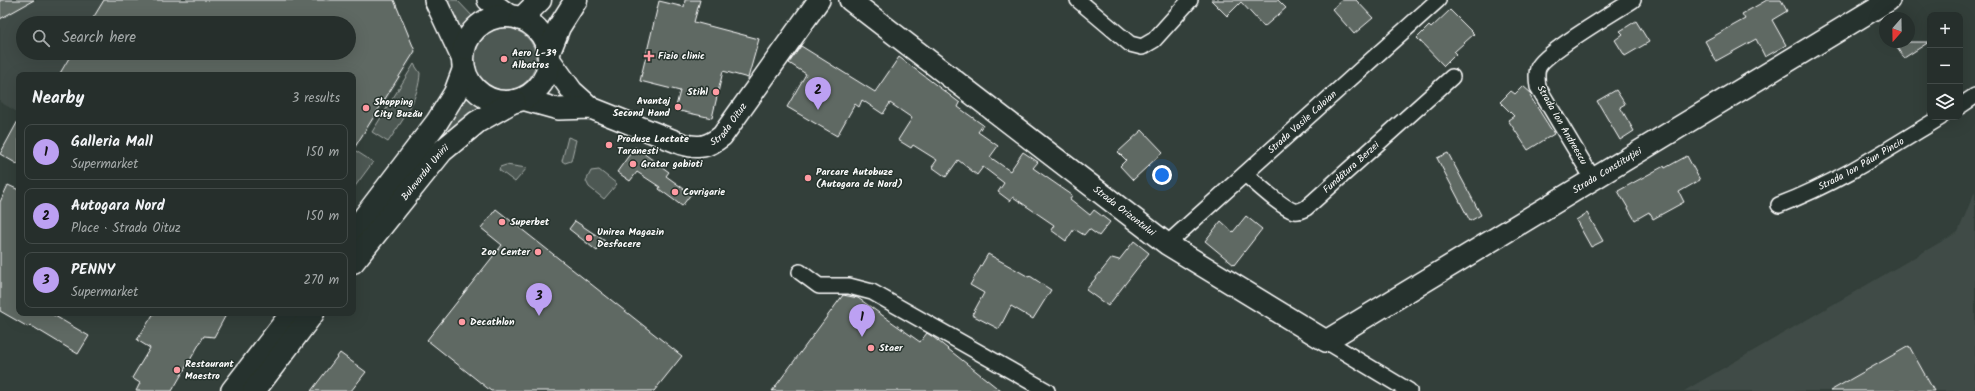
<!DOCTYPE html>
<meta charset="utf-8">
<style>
body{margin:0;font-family:Kalam,sans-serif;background:#2e3734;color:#f1f3f6}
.controls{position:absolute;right:12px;top:12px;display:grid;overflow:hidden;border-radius:8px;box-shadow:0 4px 16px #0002}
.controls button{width:36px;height:36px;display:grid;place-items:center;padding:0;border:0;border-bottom:1px solid #424a48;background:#262f2c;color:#f1f3f6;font:20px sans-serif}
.compass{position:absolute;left:1879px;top:12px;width:36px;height:36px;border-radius:50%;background:#262f2c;box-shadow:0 4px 16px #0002;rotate:200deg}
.you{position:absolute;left:1162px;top:175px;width:14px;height:14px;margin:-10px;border:3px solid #fff;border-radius:50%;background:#1a73e8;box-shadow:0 0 0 6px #1a73e833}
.badge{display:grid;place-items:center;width:26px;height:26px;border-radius:50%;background:#bca0f2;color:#111;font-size:13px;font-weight:700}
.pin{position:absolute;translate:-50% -33px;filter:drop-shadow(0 1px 2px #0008)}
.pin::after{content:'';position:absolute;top:21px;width:14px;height:12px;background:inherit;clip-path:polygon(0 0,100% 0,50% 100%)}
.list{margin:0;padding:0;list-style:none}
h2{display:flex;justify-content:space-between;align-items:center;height:52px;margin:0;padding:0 16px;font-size:17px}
h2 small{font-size:13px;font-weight:400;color:#a4a9a9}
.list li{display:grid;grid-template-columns:26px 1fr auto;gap:12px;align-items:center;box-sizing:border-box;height:56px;margin:0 8px 8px;padding:0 8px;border:1px solid #424a48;border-radius:8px}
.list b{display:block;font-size:15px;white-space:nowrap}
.list p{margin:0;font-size:13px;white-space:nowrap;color:#a4a9a9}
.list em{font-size:13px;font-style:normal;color:#a4a9a9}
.icon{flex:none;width:22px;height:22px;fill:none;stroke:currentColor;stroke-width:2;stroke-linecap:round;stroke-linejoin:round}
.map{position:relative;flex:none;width:1975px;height:391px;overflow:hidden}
.search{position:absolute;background:#262f2c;box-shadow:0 4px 16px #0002;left:16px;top:16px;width:340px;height:44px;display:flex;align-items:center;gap:10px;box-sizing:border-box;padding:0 14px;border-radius:22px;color:#a4a9a9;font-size:15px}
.panel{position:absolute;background:#262f2c;box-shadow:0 4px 16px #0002;left:16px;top:72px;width:340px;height:244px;border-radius:8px}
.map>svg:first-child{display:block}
</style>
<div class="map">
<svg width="1975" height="391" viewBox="0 0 1975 391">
<rect width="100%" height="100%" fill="#333f3a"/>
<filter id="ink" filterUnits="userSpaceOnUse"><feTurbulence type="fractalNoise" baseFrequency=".025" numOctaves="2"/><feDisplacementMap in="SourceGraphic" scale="8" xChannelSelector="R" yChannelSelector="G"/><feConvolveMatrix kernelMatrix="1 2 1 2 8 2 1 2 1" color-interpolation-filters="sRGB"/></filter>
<g filter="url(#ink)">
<g fill="#404c47" fill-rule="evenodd">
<path d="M0,0H395L416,53L353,153V75H19V113L0,102ZM23,23H349V53H23Z"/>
<path d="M1975,191V391H1684L1958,232Z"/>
</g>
<g fill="#4d5853" stroke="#a6aca9">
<path d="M444,0H457L475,19L465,24L459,33Z"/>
<circle cx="505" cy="59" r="31"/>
<path d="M414,64L420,73C419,99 402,121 388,142L372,132Z"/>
<path d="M465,91L471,99L485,107L424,160Z"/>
<path d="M568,137L576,140L571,161L565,163L562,161Z"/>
<path d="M356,151L373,162L353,189V157Z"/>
<path d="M506,165L527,168L515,182L499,170L500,167Z"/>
<path d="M599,170L617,184L604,199L589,187L586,181L591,171Z"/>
</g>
<g fill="#5f6964" stroke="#fff">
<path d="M0,0H34L0,19Z"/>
<path d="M104,0H394L415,51L353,150V75H59L72,53H349V23H90Z"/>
<path d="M685,0H700L694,22L759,39L748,78L723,71L712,118L675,110L680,91L640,81L659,1L684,7Z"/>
<path d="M1211,0H1278L1286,8L1264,27L1241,2L1227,16Z"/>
<path d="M1342,0H1356L1373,18L1354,34L1332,9Z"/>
<path d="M1767,0H1781L1787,11L1772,20L1786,45L1765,57L1756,39L1716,61L1705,41L1745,19L1742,14Z"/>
<path d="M1450,10L1474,34L1454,52L1456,54L1444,66L1417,38L1429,26L1431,28Z"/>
<path d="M1636,21L1649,42L1625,56L1615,40L1623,34L1620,31Z"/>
<path d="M1893,42H1929L1904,58Z"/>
<path d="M801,46L875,92L899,57L960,103L958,107L983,125L978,132L998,146L990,157L1010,171L1023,152L1038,162L1033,168L1072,195L1070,199L1090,215L1094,210L1110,222L1099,236L1089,229L1084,235L1074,229L1066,241L1051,230L1054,225L1013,197L1010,201L998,192L1004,183L983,167L977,175L958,160L946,177L932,167L937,160L913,145L911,148L898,140L912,118L890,103L883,114L862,100L859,107L855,104L837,136L787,107L806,74L789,63Z"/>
<path d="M1523,86L1532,94L1530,96L1554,134L1528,150L1508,120L1514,116L1500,102L1511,91L1515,94Z"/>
<path d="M1616,90L1625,104L1620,107L1634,131L1620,140L1597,101Z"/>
<path d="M19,119V165L0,154Z"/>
<path d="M1142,130L1163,152L1133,180L1120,166L1126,160L1118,152Z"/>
<path d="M635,147L669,172L666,176L691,194L682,206L659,189L660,187L637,172L630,181L617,172Z"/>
<path d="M1448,153L1481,215L1470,221L1437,158Z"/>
<path d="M1687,156L1700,180L1679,192L1684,202L1653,219L1649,212L1635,220L1618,191L1664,166L1665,168Z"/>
<path d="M8,185L19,190V313H50L89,336L78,354L30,325L28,327L0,311V202Z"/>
<path d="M496,209L682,356L654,391H491L427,340L502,245L481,228Z"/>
<path d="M1587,213L1603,241L1591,247L1576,220Z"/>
<path d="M1246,216L1262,229L1234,265L1205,241L1221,221L1233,232Z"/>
<path d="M575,221L605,241L597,251L569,229Z"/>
<path d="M1134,241L1149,253L1108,306L1086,290L1112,258L1119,260Z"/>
<path d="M988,254L1029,277L1030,276L1051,290L1033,319L1011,306L999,329L972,315L984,293L970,285Z"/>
<path d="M843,295L858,298L920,342L927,333L933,337L1001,391H772Z"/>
<path d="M154,313H227L214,337L204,336L172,391H136L140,383L132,378L150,348L137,340Z"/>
<path d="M1909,346L1934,391H1830Z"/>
<path d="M340,353L366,372L351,391H311Z"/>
</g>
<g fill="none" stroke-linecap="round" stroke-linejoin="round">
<defs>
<g id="street">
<path d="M1078,0L1130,44L1142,47L1154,40L1190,0"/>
<path d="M1960,106L1975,96"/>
<path id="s1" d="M1245,174C1256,183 1282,208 1294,211C1299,212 1302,210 1306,208L1452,77"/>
<path d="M1593,179L1538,87C1537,80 1536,74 1538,68C1545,52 1615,12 1633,0"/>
<path id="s2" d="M1779,205C1839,182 1887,150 1941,117"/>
<path id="s3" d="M1167,244L1438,0"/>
<path d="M800,272L819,286H849L872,292L1047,391"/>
<path d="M1326,341L1409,391"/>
</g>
<g id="secondary">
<path d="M435,0L463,60"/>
<path d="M488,0L510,16"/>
<path id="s4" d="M850,0L1167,244L1326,341L1889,0"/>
<path d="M549,59L572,91L591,108"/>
<path id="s5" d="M522,99L558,109L591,108L682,144C699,149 708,147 722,136L819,0"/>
</g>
<g id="primary">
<circle cx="506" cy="59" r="43"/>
<path d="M521,19L540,0"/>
<path d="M549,52L559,27L576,0"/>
<path d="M353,232L437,122L455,93L464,69"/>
<path id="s6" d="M353,262L442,151L477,122L514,101"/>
<path d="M232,391L292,313"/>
<path d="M254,391L313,313"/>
</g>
</defs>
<use href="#street" stroke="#fff" stroke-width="18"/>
<use href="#secondary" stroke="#fff" stroke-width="24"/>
<use href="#primary" stroke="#fff" stroke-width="25"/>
<use href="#street" stroke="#26332d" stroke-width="15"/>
<use href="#secondary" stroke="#26332d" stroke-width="21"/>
<use href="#primary" stroke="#26332d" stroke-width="22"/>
</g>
</g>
<g fill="#ff9aa2" stroke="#26332d" stroke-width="1.5">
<path d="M647 50h4v4h4v4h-4v4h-4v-4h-4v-4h4z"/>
<circle cx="504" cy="59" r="4"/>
<circle cx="716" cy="92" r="4"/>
<circle cx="678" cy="107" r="4"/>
<circle cx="366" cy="108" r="4"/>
<circle cx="609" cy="145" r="4"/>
<circle cx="633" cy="164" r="4"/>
<circle cx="808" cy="178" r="4"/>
<circle cx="675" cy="192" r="4"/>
<circle cx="502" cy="222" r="4"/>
<circle cx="589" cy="238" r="4"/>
<circle cx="538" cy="252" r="4"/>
<circle cx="462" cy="322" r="4"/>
<circle cx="871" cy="348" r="4"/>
<circle cx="177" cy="370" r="4"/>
</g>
<g text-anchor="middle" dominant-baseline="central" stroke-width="3" stroke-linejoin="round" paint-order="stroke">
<g font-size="10" font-weight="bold" fill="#fff" stroke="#26332d" text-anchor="start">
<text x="512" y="53">Aero L-39<tspan x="512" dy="12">Albatros</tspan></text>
<text x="658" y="56">Fizio clinic</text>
<text x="708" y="92" text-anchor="end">Stihl</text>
<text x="670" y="101" text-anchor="end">Avantaj<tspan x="670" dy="12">Second Hand</tspan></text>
<text x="374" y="102">Shopping<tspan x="374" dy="12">City Buzău</tspan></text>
<text x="617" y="139">Produse Lactate<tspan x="617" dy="12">Taranesti</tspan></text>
<text x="641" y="164">Gratar gabioti</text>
<text x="816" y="172">Parcare Autobuze<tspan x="816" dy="12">(Autogara de Nord)</tspan></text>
<text x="683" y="192">Covrigarie</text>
<text x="510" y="222">Superbet</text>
<text x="597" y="232">Unirea Magazin<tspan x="597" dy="12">Desfacere</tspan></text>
<text x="530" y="252" text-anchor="end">Zoo Center</text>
<text x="470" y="322">Decathlon</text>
<text x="879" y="348">Staer</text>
<text x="185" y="364">Restaurant<tspan x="185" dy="12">Maestro</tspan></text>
</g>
<g font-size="10" fill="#fff" stroke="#26332d">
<text stroke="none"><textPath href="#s3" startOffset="182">Strada Vasile Caloian</textPath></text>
<text stroke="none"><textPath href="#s5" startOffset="224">Strada Oituz</textPath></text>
<text transform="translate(1562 125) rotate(60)">Strada Ion Andreescu</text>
<text stroke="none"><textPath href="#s2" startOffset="92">Strada Ion Păun Pincio</textPath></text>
<text stroke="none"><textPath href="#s1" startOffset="135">Fundătura Berzei</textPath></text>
<text stroke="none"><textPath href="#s4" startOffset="915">Strada Constituției</textPath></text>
<text stroke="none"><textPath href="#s6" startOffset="115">Bulevardul Unirii</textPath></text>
<text stroke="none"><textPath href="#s4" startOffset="346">Strada Orizontului</textPath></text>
</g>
</g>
</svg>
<div class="controls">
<button>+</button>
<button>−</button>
<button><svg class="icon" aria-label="layers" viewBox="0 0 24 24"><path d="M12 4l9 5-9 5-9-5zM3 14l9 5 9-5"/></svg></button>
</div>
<svg class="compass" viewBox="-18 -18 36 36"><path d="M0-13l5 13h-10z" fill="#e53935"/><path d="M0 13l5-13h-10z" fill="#a4a9a9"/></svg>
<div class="you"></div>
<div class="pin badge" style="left:862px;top:337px">1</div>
<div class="pin badge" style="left:818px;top:110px">2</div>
<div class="pin badge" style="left:539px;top:316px">3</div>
<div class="search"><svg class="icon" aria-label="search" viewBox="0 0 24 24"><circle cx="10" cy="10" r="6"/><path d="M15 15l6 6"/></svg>Search here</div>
<section class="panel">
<h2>Nearby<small>3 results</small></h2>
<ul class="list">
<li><span class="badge">1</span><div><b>Galleria Mall</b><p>Supermarket</p></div><em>150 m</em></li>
<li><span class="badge">2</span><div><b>Autogara Nord</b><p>Place · Strada Oituz</p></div><em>150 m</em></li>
<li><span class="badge">3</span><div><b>PENNY</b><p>Supermarket</p></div><em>270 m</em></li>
</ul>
</section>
</div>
